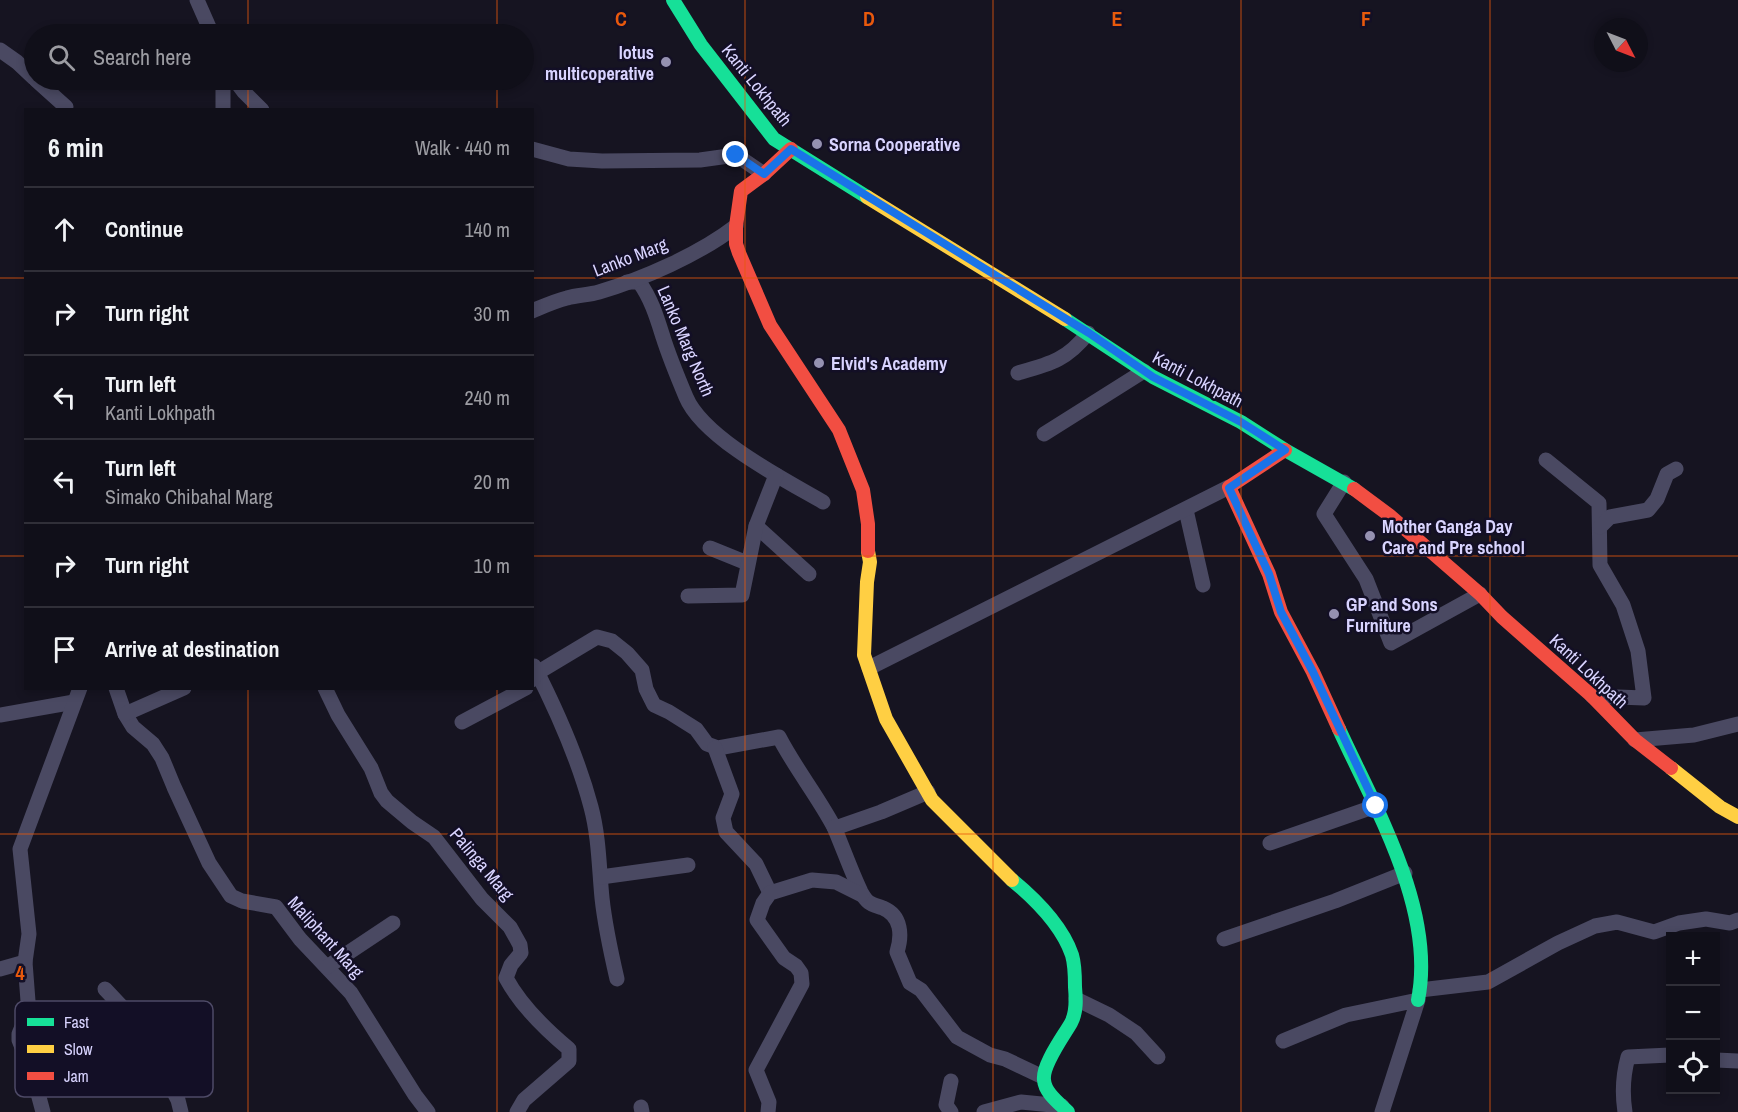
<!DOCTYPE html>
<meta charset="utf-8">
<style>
body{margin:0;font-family:"Archivo Narrow",sans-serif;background:#191822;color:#f1f3f6}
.controls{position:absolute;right:18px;bottom:18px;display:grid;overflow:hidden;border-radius:0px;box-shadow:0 3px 9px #0003}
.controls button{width:54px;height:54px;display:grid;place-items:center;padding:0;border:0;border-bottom:2px solid #302f38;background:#100f19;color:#f1f3f6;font:30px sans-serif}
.compass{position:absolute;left:1594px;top:18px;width:54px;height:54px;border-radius:50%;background:#100f19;box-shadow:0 3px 9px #0003;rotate:132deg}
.stop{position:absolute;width:18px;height:18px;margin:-14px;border:4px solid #1a73e8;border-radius:50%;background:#fff}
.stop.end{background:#1a73e8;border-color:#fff;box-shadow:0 2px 6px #0008}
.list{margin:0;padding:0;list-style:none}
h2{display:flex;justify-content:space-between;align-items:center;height:78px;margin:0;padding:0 24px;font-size:26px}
h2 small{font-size:20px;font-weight:400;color:#9c9ca2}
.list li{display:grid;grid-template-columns:39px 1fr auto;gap:18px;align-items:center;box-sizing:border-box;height:84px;padding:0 24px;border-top:2px solid #302f38}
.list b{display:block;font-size:22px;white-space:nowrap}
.list p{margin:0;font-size:20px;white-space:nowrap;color:#9c9ca2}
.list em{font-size:20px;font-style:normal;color:#9c9ca2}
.icon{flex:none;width:33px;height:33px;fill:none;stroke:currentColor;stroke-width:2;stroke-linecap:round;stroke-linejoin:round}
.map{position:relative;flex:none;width:1738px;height:1112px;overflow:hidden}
.search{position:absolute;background:#100f19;box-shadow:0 3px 9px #0003;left:24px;top:24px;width:510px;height:66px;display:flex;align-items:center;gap:15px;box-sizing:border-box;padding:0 21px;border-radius:33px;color:#9c9ca2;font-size:22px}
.panel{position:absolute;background:#100f19;box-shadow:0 3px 9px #0003;left:24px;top:108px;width:510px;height:582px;border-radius:0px}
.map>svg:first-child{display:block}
</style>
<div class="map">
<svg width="1738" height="1112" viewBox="0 0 1738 1112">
<rect width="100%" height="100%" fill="#161421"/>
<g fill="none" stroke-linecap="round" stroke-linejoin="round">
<g stroke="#4a4962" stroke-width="15">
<path d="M197,0L212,34"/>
<path d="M0,50L17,62L34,78"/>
<path d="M36,80L66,107"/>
<path d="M235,80L244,92L262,110"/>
<path d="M223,110V80"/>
<path d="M532,149L569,159L602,161L700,160L736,155L764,174"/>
<path d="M627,282H639C651,298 657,318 663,337C669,356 678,378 686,397C703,438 785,480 823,502"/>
<path d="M532,311C544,306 555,301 567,298C577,295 589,295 599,292C643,279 700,254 736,226"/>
<path d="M1018,373C1050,364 1067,360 1088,333"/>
<path d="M1044,434L1144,371"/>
<path d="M1546,460L1599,503L1600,565L1623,605L1638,651L1644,698L1592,696"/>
<path d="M1344,482L1324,514L1366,579L1391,643L1480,594"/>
<path d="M1186,510L1203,585"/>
<path d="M756,526L809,574"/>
<path d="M1600,527L1610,517L1648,510L1657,499L1667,474L1676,469"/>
<path d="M710,548L747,563"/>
<path d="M688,596L742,595L756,526L776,475"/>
<path d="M534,666C557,711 578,758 591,807C599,837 599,867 602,898C605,926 611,953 617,979"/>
<path d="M869,668L1229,487"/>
<path d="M532,680L537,673L597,637L612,641L627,653L642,670L646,689L654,705L669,712L696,729L707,744L718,748L779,737C795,768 817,795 834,827"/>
<path d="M116,688L125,714L133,727L153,744L162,758L174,787L209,863L231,896L242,901L276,907L300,939L351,993L415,1095L428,1112"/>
<path d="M325,688L338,715L371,768L381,793L387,801L412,822L434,837L482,899L510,927L520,945L521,953L511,965L506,978C521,1006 545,1029 569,1049V1061L524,1100L517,1112"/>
<path d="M125,714L184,688"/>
<path d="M0,715L74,702"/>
<path d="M462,722L526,688"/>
<path d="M1635,740L1694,735L1738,724"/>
<path d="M715,748L732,794L723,818L726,832L756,864L770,893"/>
<path d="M928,792L881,812L838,827H834C843,848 851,871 861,892C868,905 872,904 883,908C902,916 902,936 897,952L910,983L921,990L957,1037L990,1055L1005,1059L1043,1077"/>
<path d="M1270,843L1376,806"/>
<path d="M601,877L688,865"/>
<path d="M1224,939L1335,901L1405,873"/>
<path d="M327,967L393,923"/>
<path d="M0,969L25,962"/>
<path d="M105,989L139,1025L178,1100L181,1112"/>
<path d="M1420,990L1488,982L1558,943L1595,926L1617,922L1654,932L1679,923L1706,919L1730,923L1738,920"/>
<path d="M1076,999L1109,1015L1136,1033L1158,1057"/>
<path d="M1283,1041L1346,1015L1418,1000L1382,1112"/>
<path d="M1716,1060L1738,1061"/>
<path d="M33,1075C44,1075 55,1077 66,1076C97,1073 120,1050 142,1031"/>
<path d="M951,1081L946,1105L951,1112"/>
<path d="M641,1107L642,1112"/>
<path d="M43,1112L33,1075L19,1040V1034L27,1015L28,1001L25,962L29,934L20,849L80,688"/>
<path d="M768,1112L769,1102L756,1070L802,984L801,973L796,966L784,958L757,920L763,903L770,893L812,880L836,882L862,895"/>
<path d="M984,1112L1021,1102L1062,1106"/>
<path d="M1625,1112C1622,1093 1623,1075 1628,1057L1670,1055"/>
</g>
<g stroke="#16e098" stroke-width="14">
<path d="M673,0L701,45L774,139L867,197"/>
<path d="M1065,319L1153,377L1241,422L1285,450L1354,489"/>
<path d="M1339,729C1375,808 1436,910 1418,1000"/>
<path d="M1012,880C1035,899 1062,926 1072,955C1075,965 1075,976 1075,987C1076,998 1077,1012 1071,1023C1063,1037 1042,1065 1044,1080C1045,1093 1059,1103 1068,1112"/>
</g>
<g stroke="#ffcf43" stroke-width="14">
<path d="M867,197L1065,319"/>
<path d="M868,551L870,562L867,582L864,655L886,719L932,800L1012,880"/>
<path d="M1671,768L1720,807L1738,817"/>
</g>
<g stroke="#f24e42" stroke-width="14">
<path d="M791,149L764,174L741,191L736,226V244L739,253L770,325L839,430L863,490L868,524V551"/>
<path d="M1285,450L1229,487L1269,574L1281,612L1313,672L1339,729"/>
<path d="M1354,489L1389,515L1480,594L1502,617L1592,696L1635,740L1671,768"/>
</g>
</g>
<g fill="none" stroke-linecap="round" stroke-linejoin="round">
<path stroke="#1a73e8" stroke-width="8" d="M736,155L764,174L791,149L1089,333L1153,377L1241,422L1285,450L1229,488L1269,574L1281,612L1313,672L1376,806"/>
</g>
<path fill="none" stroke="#e8590c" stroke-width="1.5" stroke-opacity="0.55" d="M248,0V34M497,0V34M745,0V1112M993,0V1112M1241,0V1112M1490,0V1112M248,80V110M497,80V110M0,278H26M532,278H1738M0,556H26M532,556H1738M248,688V1112M497,688V1112M0,834H1738"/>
<g fill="#9591b1" stroke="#130f26" stroke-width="2">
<circle cx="666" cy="62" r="6"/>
<circle cx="817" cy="144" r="6"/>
<circle cx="819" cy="363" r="6"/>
<circle cx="1370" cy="536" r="6"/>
<circle cx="1334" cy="614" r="6"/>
</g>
<g text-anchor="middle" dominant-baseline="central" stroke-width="5" stroke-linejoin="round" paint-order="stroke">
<g font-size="18" font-weight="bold" fill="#d9d4ff" stroke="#130f26" text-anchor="start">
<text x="654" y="52" text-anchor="end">lotus<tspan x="654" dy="21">multicoperative</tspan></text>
<text x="829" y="144">Sorna Cooperative</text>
<text x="831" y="363">Elvid's Academy</text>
<text x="1382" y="526">Mother Ganga Day<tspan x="1382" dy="21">Care and Pre school</tspan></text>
<text x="1346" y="604">GP and Sons<tspan x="1346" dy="21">Furniture</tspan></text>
</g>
<g font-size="18" fill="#d9d4ff" stroke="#130f26">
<text transform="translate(757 85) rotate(51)">Kanti Lokhpath</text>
<text transform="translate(630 257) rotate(-21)">Lanko Marg</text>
<text transform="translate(686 341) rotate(67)">Lanko Marg North</text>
<text transform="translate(1198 379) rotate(28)">Kanti Lokhpath</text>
<text transform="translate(1589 671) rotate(43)">Kanti Lokhpath</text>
<text transform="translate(482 864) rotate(50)">Palinga Marg</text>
<text transform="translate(326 937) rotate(48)">Maliphant Marg</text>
</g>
</g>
<rect x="15" y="1001" width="198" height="96" rx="9" fill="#130f26" stroke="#4e4a67" stroke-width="1.5"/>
<rect x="27" y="1018" width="27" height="8" fill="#16e098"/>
<rect x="27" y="1045" width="27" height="8" fill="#ffcf43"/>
<rect x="27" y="1072" width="27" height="8" fill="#f24e42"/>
<g font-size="16" fill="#d9d4ff">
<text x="64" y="1028">Fast</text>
<text x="64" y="1055">Slow</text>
<text x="64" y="1082">Jam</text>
</g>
<g font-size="20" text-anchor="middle" font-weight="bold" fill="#e8590c" stroke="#130f26" stroke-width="5" stroke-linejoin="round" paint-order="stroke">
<text x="621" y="26">C</text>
<text x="869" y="26">D</text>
<text x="1117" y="26">E</text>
<text x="1366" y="26">F</text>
<text x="20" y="980">4</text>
</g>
</svg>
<div class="controls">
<button>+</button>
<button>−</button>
<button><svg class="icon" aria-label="locate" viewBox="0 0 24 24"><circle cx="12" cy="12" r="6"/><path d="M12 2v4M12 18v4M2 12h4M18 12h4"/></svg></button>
</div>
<svg class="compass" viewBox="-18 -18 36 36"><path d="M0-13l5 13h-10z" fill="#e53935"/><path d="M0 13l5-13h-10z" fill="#9c9ca2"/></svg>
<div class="stop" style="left:1376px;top:806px"></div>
<div class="stop end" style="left:736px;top:155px"></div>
<div class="search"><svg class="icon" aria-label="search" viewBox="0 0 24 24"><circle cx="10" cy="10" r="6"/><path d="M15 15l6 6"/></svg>Search here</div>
<section class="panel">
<h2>6 min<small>Walk · 440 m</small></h2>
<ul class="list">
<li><svg class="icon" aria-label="ahead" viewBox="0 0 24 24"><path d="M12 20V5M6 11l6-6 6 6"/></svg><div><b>Continue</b></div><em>140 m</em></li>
<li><svg class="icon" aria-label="right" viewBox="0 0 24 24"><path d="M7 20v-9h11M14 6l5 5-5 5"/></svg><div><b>Turn right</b></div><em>30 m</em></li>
<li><svg class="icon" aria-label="left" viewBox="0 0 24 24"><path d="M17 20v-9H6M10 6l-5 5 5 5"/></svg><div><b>Turn left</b><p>Kanti Lokhpath</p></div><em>240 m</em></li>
<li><svg class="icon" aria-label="left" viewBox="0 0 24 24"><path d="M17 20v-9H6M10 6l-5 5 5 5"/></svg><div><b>Turn left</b><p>Simako Chibahal Marg</p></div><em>20 m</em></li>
<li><svg class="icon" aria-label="right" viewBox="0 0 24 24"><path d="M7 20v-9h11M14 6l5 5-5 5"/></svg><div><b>Turn right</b></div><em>10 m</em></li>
<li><svg class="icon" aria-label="arrive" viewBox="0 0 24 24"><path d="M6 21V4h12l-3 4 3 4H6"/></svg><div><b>Arrive at destination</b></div></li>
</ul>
</section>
</div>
